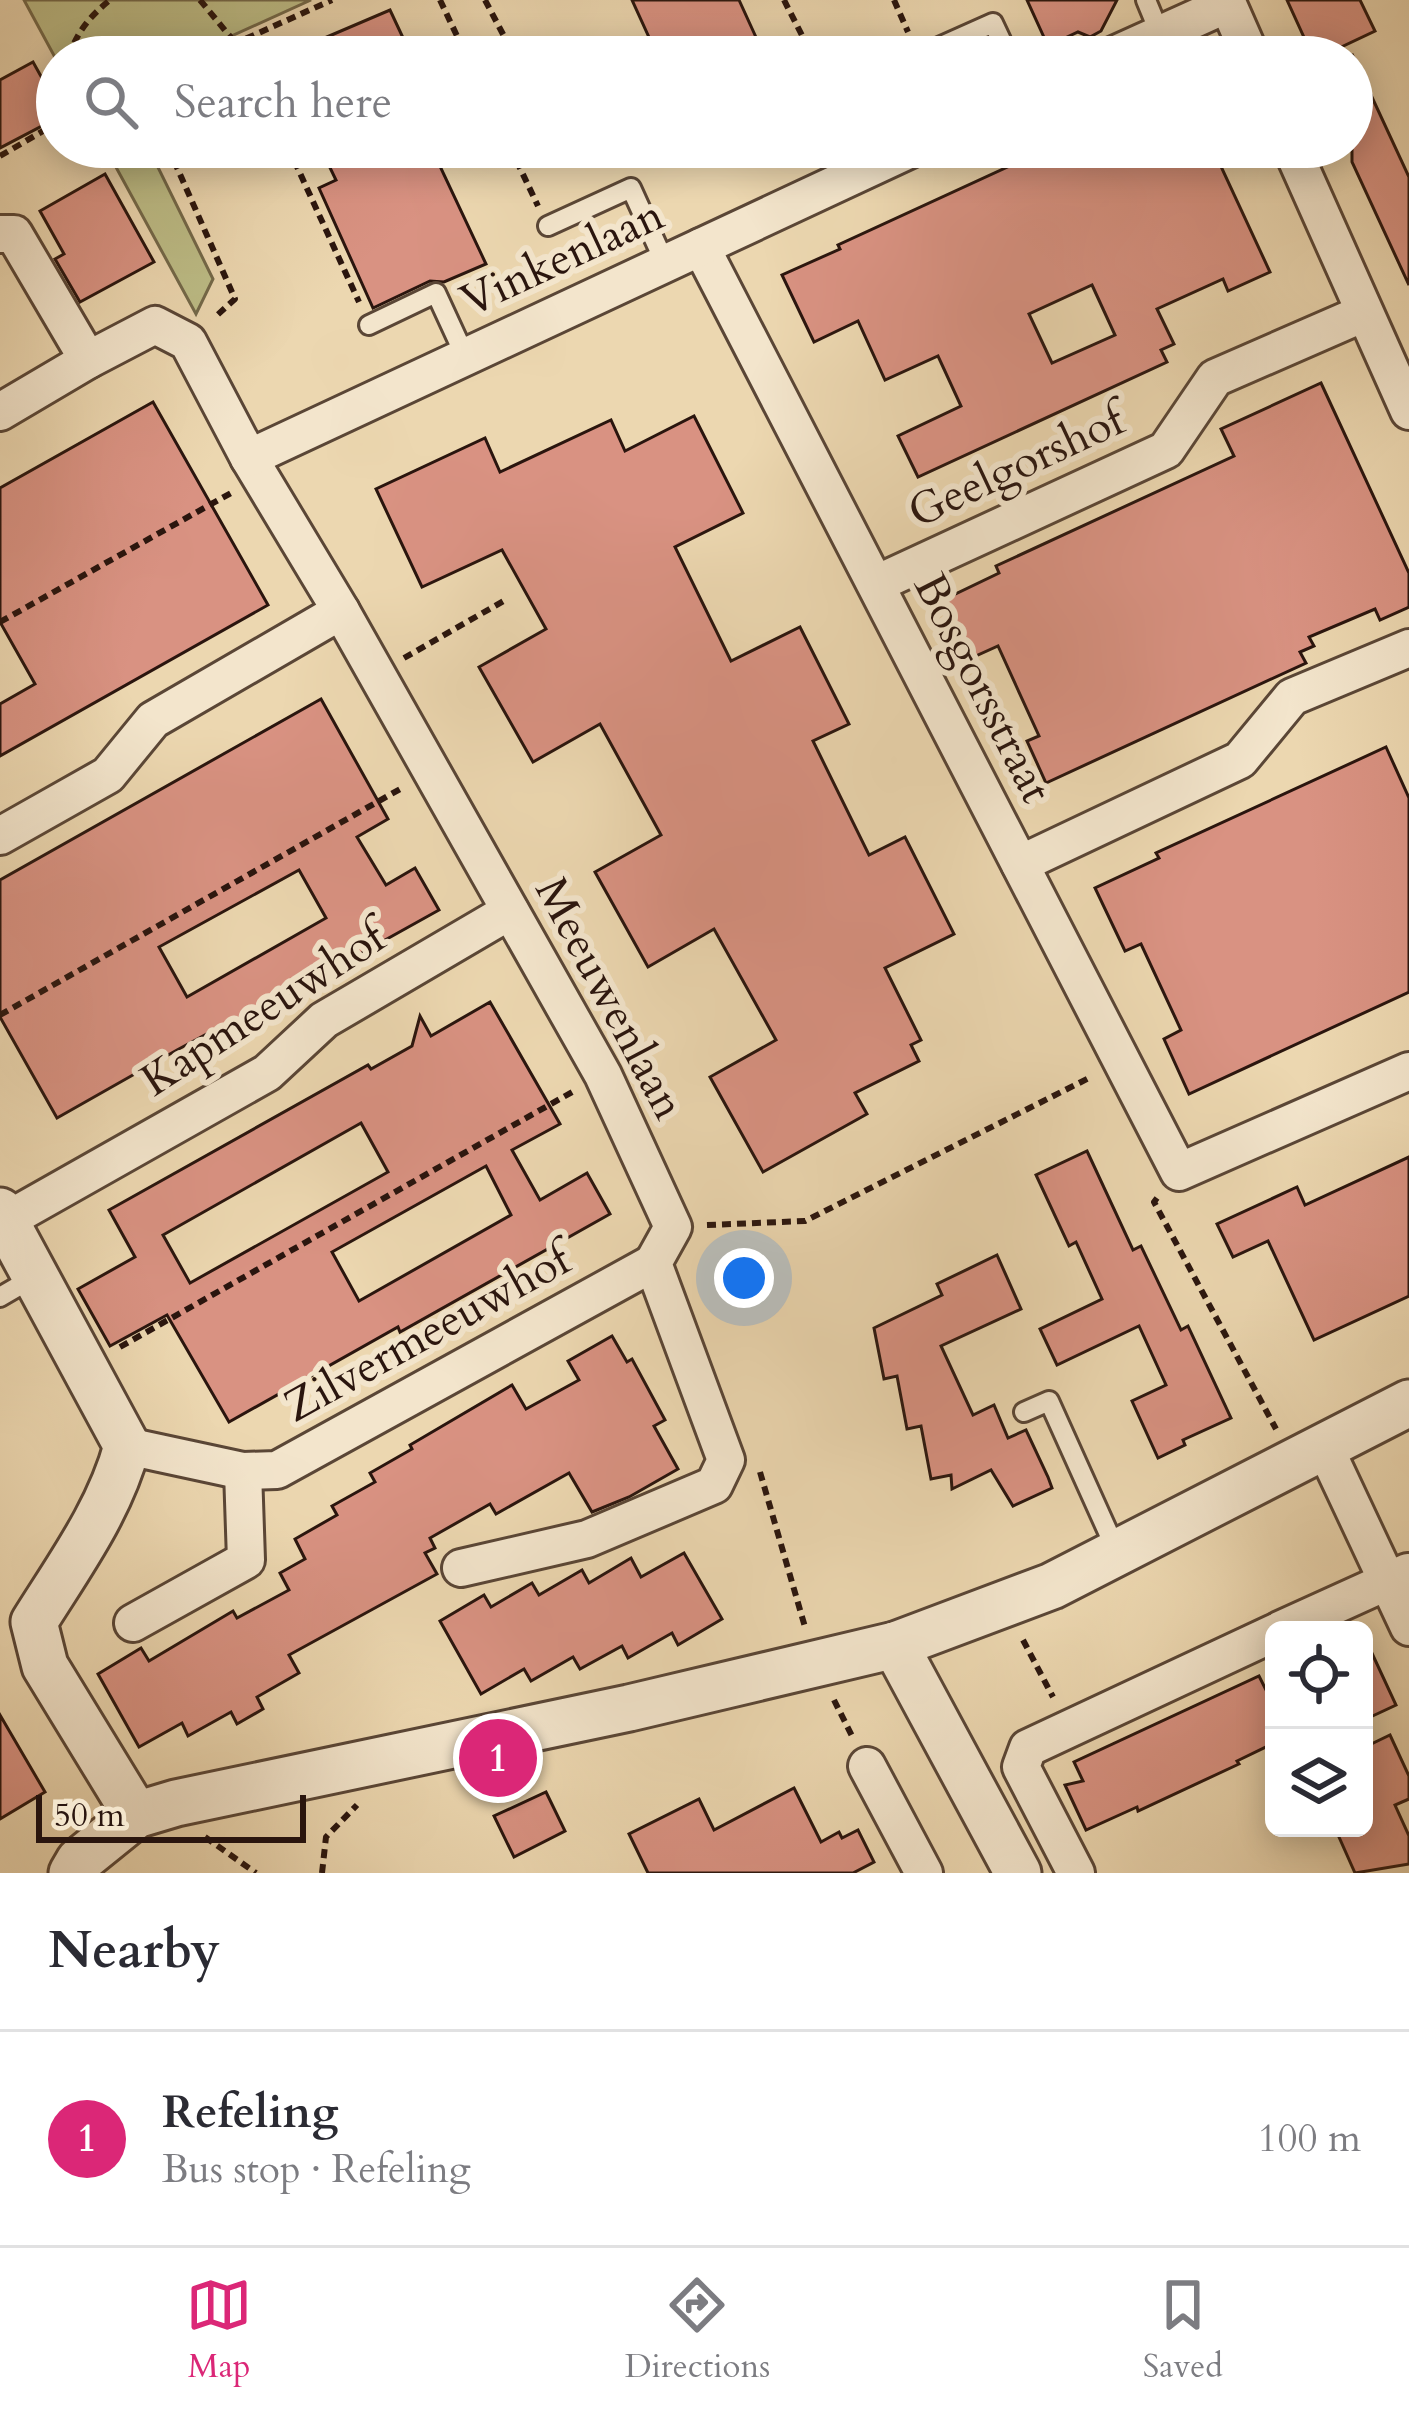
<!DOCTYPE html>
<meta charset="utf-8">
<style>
body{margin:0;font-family:Cardo,serif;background:#f2f2f3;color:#2b2b33}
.controls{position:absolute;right:36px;bottom:36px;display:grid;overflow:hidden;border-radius:18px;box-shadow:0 6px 30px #0003}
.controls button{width:108px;height:108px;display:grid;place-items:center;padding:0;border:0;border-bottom:3px solid #e1e1e2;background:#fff;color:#2b2b33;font:60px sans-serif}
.scale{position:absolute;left:36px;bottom:30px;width:270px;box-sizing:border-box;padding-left:12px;border:6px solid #2a150e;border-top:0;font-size:33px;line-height:42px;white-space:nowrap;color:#2a150e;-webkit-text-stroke:9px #f3e5cc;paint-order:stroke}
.you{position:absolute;left:744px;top:1278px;width:42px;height:42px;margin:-30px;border:9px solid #fff;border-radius:50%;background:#1a73e8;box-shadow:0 0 0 18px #1a73e833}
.badge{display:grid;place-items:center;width:78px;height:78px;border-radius:50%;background:#db2777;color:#fff;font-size:39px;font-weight:700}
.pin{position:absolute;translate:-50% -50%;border:6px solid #fff;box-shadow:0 3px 12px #0006}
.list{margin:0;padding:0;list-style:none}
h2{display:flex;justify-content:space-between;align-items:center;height:156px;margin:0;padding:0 48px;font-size:51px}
h2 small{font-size:39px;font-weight:400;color:#7c7c81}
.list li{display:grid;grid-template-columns:78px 1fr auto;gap:36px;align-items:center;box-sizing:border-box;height:216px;padding:0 48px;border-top:3px solid #e1e1e2}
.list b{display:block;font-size:45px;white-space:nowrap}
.list p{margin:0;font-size:39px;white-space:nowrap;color:#7c7c81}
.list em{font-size:39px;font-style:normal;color:#7c7c81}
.icon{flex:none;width:66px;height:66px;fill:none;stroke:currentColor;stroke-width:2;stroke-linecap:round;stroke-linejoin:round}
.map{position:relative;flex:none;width:1409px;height:1873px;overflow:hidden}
.search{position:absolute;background:#fff;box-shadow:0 6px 30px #0003;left:36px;right:36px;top:36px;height:132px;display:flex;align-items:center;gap:30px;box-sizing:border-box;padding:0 42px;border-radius:66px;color:#7c7c81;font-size:45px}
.sheet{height:372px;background:#fff}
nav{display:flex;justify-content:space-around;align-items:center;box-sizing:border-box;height:168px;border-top:3px solid #e1e1e2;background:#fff;font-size:33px;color:#7c7c81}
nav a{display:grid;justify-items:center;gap:6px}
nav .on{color:#db2777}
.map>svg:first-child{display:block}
</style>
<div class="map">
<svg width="1409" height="1873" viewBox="0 0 1409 1873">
<rect width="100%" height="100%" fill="#ecd7b0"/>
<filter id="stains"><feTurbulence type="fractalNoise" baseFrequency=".00167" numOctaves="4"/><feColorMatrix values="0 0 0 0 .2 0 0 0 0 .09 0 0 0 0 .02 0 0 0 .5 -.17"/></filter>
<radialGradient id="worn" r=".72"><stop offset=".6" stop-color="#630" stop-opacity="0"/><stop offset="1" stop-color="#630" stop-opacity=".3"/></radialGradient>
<g fill="#bdbd87" stroke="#74694a" stroke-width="3">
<path d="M24,0H311L185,57H57V61Z"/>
<path d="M105,147H148L213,279L196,314Z"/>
</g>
<g fill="#d99282" stroke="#2a150e" stroke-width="3" fill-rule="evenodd">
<path d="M632,0H739L765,57H658Z"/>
<path d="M1027,0H1117L1101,31L1090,37L1078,32L1048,46Z"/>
<path d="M1287,0H1360L1375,31L1320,57H1313Z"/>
<path d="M390,10L412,57H280Z"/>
<path d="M1352,54L1409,177V285L1352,162Z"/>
<path d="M33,62L57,105V118L0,148V80Z"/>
<path d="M320,147H431L486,264L444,282L430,281L373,308L319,188L336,180Z"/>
<path d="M1051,147H1212L1270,272L1228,291L1223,279L1157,309L1174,344L1161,350L1167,362L918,477L898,436L961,406L938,356L885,380L858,321L814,342L782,275L840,249L838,245ZM1092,285L1115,335L1052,363L1029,314Z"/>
<path d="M105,174L154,262L80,302L55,259L64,254L40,211Z"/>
<path d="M1321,383L1409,573V607L1380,620L1375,609L1309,637L1314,646L1300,652L1306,663L1046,783L1027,741L1039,736L998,646L969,659L941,601L999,573L996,566L1234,456L1221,429Z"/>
<path d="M153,402L268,605L0,756V704L35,684L0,622V488Z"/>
<path d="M694,416L743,513L675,547L731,661L800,627L849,724L813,741L869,855L905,837L954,934L885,968L921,1040L911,1045L919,1061L855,1093L867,1114L763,1172L710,1077L776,1040L714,929L648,967L595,872L661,835L600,724L533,762L479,667L546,629L502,550L422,587L376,489L485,438L500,472L611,420L625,451Z"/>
<path d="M321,699L388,819L357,837L386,885L415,868L439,910L229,1027L227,1023L177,1050L57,1118L0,1017V880ZM299,870L326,918L187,997L159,947Z"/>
<path d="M1386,747L1409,798V992L1189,1094L1164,1039L1181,1030L1141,944L1125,951L1095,888L1159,858L1156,853Z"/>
<path d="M490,1002L560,1124L512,1150L540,1200L587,1173L610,1214L400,1332L398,1327L229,1422L167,1315L110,1346L78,1289L135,1257L109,1210L368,1065L371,1069L412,1046L420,1016L431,1036ZM361,1123L388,1172L190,1283L163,1235ZM486,1166L511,1215L359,1301L332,1252Z"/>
<path d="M1087,1151L1133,1250L1141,1246L1181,1330L1188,1326L1231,1418L1183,1440L1185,1445L1158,1458L1132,1401L1166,1385L1139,1326L1057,1365L1040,1329L1102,1299L1076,1242L1069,1246L1036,1175Z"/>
<path d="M1409,1157V1296L1314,1340L1268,1241L1233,1257L1217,1224L1297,1187L1305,1205Z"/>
<path d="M997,1255L1021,1309L941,1346L973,1415L994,1405L1008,1438L1026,1430L1048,1477L1052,1488L1013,1506L991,1470L952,1489L951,1475L931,1479L921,1426L907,1429L897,1376L884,1379L874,1328L942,1295L937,1284Z"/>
<path d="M612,1336L627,1362L632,1359L665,1420L654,1426L678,1469L629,1497L592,1512L569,1473L496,1514L490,1504L430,1538L435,1548L425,1553L437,1574L289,1655L299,1673L257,1697L263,1709L237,1724L231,1712L188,1736L182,1723L139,1747L98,1674L141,1648L149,1661L233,1611L237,1618L289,1590L280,1573L305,1559L295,1539L337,1515L332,1506L375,1482L370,1473L412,1449L410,1445L512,1385L526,1409L579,1380L568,1361Z"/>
<path d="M684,1553L722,1619L678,1645L672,1633L628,1658L622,1646L580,1669L573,1657L531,1681L524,1669L481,1694L440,1621L484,1595L491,1607L532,1583L539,1595L582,1570L589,1583L631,1558L641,1577Z"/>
<path d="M1364,1636L1396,1705L1364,1720Z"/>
<path d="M1259,1676L1274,1706V1743L1237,1761L1239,1764L1138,1811L1137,1807L1086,1830L1065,1785L1083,1781L1074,1762Z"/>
<path d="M0,1715L45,1792L0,1819Z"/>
<path d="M1390,1735L1409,1776V1799L1395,1805L1409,1836V1864L1355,1873L1335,1828H1364V1740L1367,1746Z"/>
<path d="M794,1788L821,1842L839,1832L842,1838L858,1830L874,1862L853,1873H648L629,1834L699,1799L714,1830Z"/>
<path d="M546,1792L565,1831L514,1857L494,1816Z"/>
</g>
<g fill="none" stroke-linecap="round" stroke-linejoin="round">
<defs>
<g id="service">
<path d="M1146,0L1160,34"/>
<path d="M919,56L993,23L1009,57"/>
<path d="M833,147L848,179"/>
<path d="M738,154L754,147"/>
<path d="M548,226L631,188L665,263"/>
<path d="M369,325L436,293L465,356"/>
<path d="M0,1297L36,1276"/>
<path d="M1024,1412L1049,1401L1117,1552"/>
</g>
<g id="minor">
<path d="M1226,0L1251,57"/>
<path d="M1110,57L1227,4"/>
<path d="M1291,147L1409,411"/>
<path d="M0,234H14L88,360"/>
<path d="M701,247L1179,1172L1409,1071"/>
<path d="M0,412L88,360L155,325L188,342L249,458L341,611L603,1075L673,1227L653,1263L726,1460L714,1485L587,1539L461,1568"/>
<path d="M249,458L915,147"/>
<path d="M876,584L1166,450L1215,378L1364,313"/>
<path d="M0,836L108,775L153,720L341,611"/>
<path d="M1020,864L1240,760L1292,697L1409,648"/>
<path d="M5,1221L267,1073L324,1020L510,911"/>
<path d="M127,1446L243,1471L277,1470L653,1263"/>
<path d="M1324,1446L1409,1627"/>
<path d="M133,1623L246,1560L243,1471"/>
<path d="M1280,1630L1408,1572"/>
<path d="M867,1766L924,1873"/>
<path d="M1076,1873L1021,1767L1028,1748L1274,1633"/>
</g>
<g id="tertiary">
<path d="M0,1211L127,1446C110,1510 69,1566 34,1622L45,1666L136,1815"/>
<path d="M895,1645L1018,1873"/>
<path d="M72,1873L79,1861L136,1815L176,1803L629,1708L895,1645L1052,1586L1409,1403"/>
</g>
</defs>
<use href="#service" stroke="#5a4636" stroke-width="24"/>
<use href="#minor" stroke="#5a4636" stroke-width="42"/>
<use href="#tertiary" stroke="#5a4636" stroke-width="51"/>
<g stroke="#2a150e" stroke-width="6" stroke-dasharray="9 6" stroke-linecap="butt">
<path d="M200,0L247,57"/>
<path d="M440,0L467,57"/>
<path d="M485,0L515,57"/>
<path d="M784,0L813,57"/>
<path d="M894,0L908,32"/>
<path d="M69,57C76,33 90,16 110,0"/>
<path d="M205,57L332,0"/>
<path d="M168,147L235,299L214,318"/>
<path d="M288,147L359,302"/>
<path d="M510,147L538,206"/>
<path d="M608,147L618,165"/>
<path d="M0,156L57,123"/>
<path d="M0,622L231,493"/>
<path d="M404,658L507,599"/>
<path d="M0,1015L402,788"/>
<path d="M1157,1198L1154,1202L1276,1429"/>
<path d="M707,1225L805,1221L1091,1077"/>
<path d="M120,1347L574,1091"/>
<path d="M760,1472L805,1627"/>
<path d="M1023,1640L1053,1697"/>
<path d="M834,1700L852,1736"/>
<path d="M205,1837L256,1873"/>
<path d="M322,1873L326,1837L357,1805"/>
</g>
<use href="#service" stroke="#f3e5cc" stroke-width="18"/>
<use href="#minor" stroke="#f3e5cc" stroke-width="36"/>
<use href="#tertiary" stroke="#f3e5cc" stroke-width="45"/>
</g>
<g text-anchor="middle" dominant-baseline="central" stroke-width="12" stroke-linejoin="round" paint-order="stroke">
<g font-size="45" fill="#2a150e" stroke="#f3e5cc">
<text transform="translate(562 258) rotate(-25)">Vinkenlaan</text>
<text transform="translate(1016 466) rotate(-25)">Geelgorshof</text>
<text transform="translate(983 688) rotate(63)">Bosgorsstraat</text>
<text transform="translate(610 998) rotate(62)">Meeuwenlaan</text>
<text transform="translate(263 1009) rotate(-33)">Kapmeeuwhof</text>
<text transform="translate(427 1333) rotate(-29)">Zilvermeeuwhof</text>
</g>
</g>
<rect width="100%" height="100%" filter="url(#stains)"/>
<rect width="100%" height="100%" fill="url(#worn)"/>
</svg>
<div class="controls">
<button><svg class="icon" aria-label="locate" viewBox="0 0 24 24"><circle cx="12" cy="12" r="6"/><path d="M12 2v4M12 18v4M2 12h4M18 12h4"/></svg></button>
<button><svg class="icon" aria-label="layers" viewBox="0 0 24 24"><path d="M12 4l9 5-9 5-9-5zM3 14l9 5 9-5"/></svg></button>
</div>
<div class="scale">50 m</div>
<div class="you"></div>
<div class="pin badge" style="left:498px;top:1758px">1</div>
<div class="search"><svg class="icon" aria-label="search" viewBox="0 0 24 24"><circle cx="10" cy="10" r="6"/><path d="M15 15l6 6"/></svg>Search here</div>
</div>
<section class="sheet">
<h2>Nearby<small></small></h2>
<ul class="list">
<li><span class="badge">1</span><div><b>Refeling</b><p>Bus stop · Refeling</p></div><em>100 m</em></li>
</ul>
</section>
<nav>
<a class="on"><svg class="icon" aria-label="map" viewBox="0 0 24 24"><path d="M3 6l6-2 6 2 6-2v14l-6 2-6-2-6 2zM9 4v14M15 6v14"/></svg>Map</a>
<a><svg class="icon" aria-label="directions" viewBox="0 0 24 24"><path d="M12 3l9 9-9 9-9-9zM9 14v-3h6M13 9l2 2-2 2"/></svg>Directions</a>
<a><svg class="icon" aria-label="saved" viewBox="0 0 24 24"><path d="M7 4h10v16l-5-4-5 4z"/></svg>Saved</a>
</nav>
